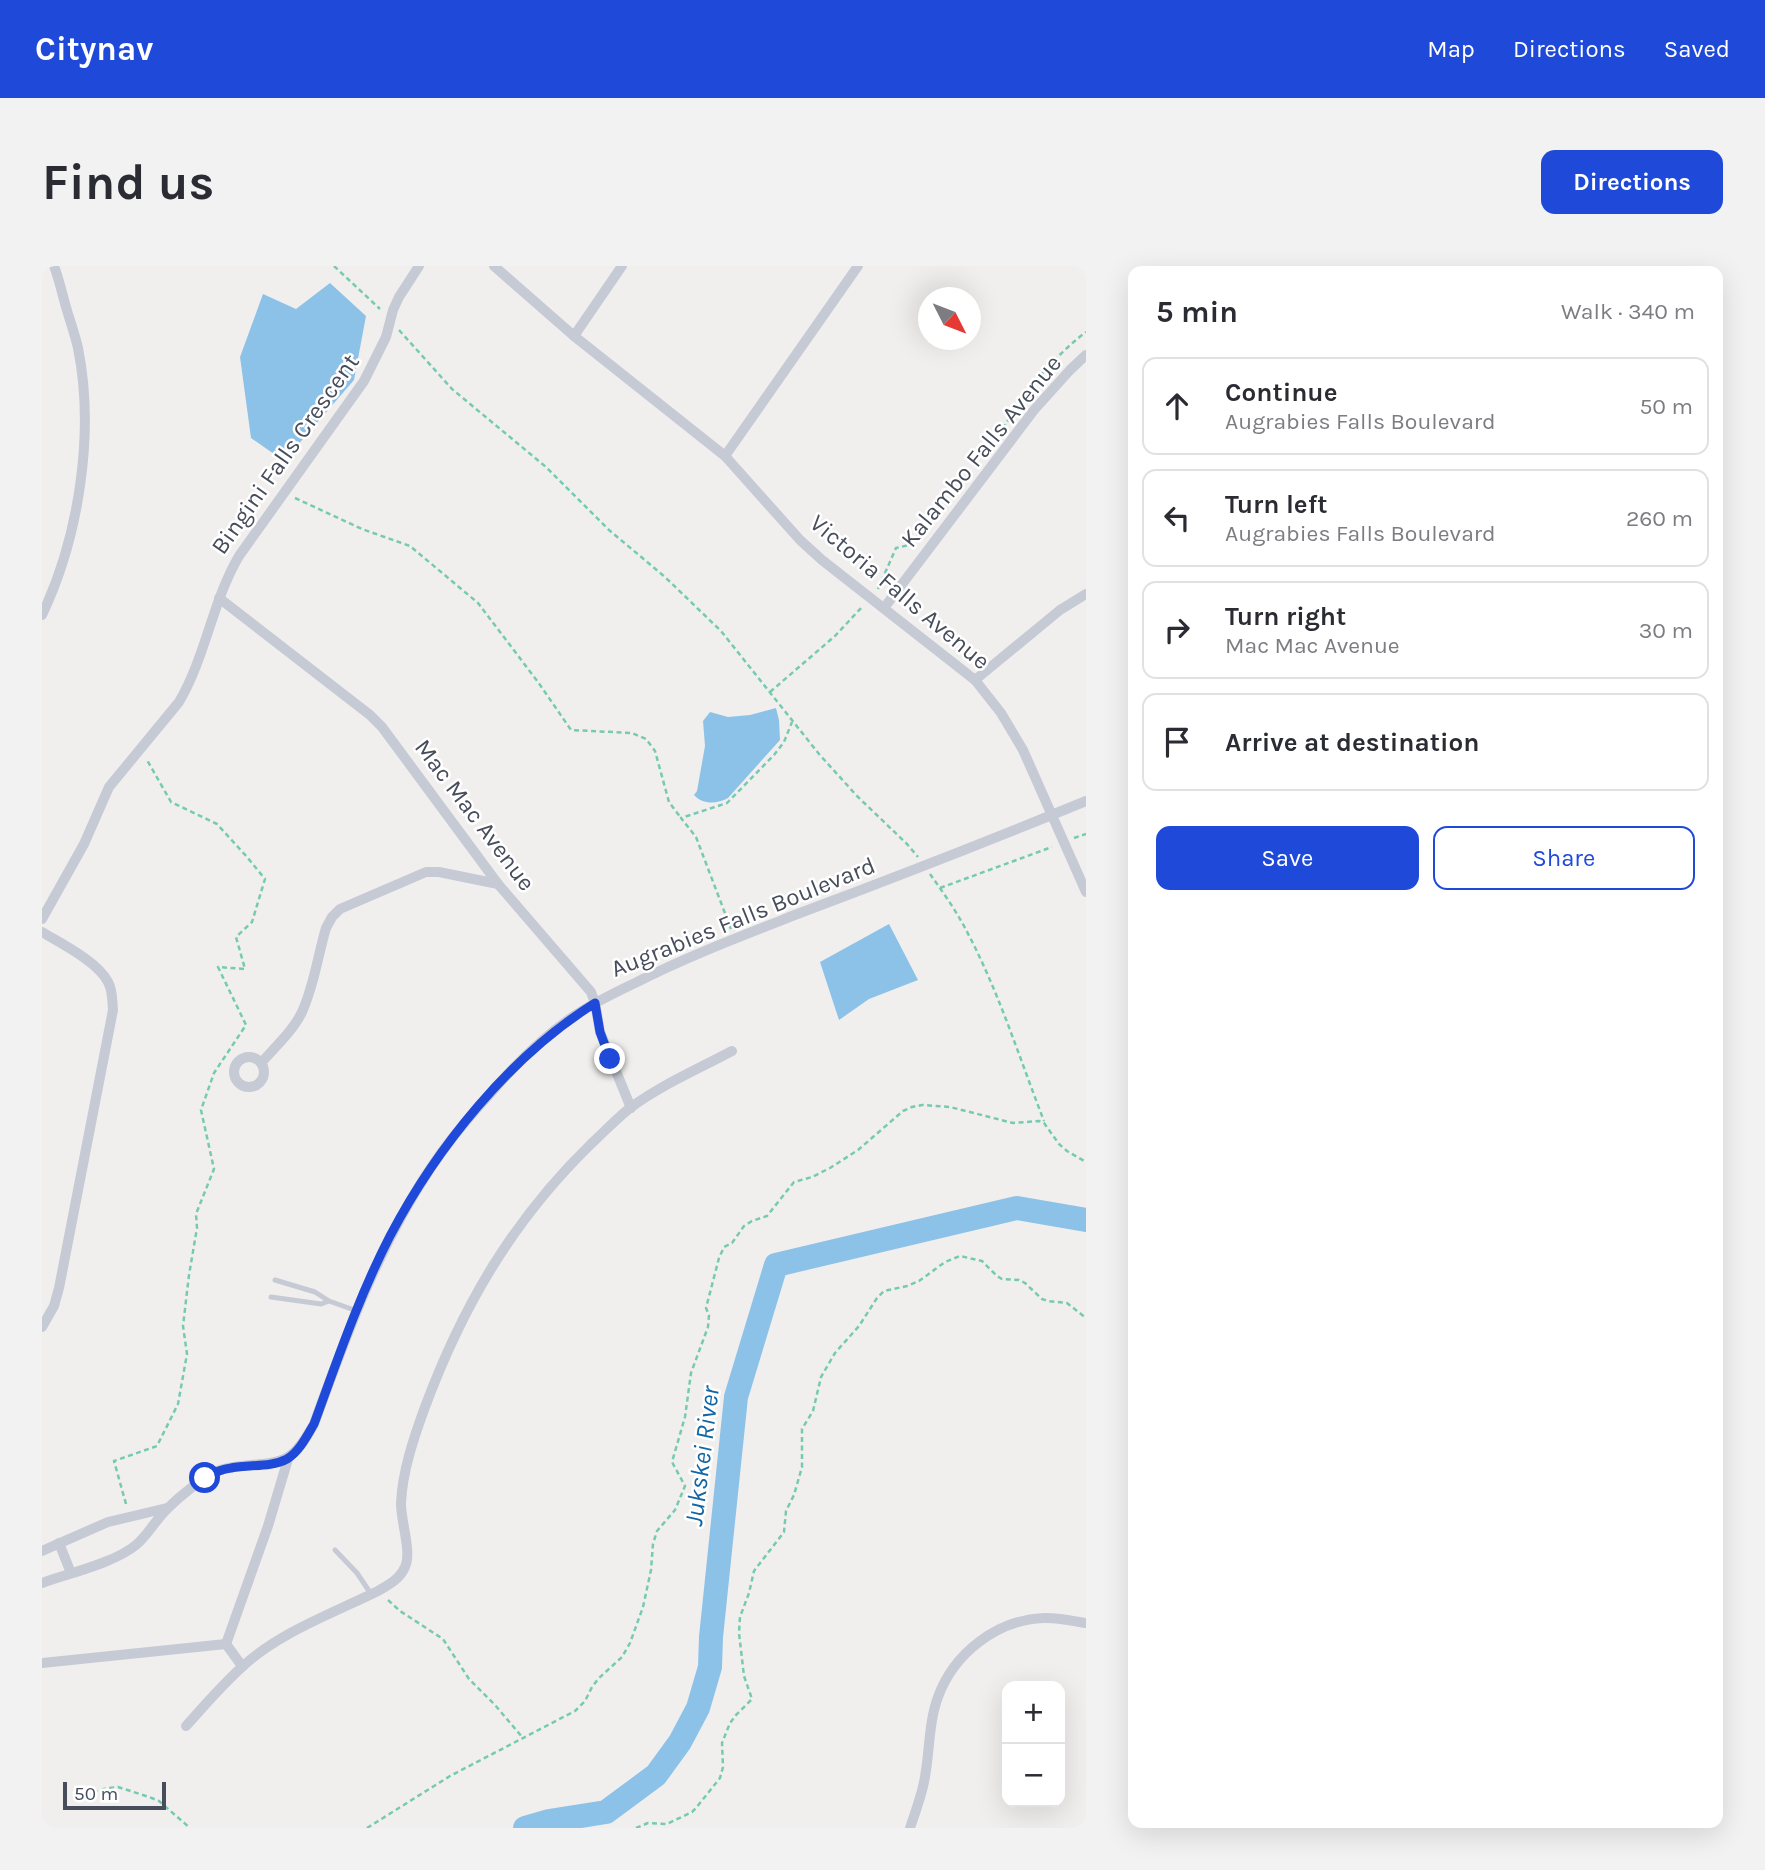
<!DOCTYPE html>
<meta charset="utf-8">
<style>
body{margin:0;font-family:Karla,sans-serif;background:#f2f2f3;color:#2b2b33}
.controls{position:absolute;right:21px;bottom:21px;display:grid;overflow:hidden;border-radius:14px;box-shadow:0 7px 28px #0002}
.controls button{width:63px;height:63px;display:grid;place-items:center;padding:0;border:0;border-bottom:2px solid #e1e1e2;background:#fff;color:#2b2b33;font:35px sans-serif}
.compass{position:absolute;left:876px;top:21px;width:63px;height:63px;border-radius:50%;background:#fff;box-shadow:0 7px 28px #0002;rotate:132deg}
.scale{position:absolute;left:21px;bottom:18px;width:103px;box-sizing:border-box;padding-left:7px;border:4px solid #474d5b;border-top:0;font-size:19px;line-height:24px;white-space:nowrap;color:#474d5b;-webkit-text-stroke:5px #fff;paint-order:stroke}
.stop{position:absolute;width:21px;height:21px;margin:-16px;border:5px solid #1f4ad9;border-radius:50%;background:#fff}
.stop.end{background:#1f4ad9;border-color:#fff;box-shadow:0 2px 7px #0008}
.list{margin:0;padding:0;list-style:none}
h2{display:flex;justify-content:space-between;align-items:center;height:91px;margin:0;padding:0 28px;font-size:30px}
h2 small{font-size:23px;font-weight:400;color:#7c7c81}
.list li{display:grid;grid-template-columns:46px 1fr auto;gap:21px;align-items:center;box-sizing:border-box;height:98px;margin:0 14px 14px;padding:0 14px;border:2px solid #e1e1e2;border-radius:14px}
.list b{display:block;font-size:26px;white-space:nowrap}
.list p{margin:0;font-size:23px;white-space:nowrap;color:#7c7c81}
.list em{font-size:23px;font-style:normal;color:#7c7c81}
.actions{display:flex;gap:14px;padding:21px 28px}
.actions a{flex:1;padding:16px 0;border:2px solid #1f4ad9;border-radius:14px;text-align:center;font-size:24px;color:#1f4ad9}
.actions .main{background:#1f4ad9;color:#fff}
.icon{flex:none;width:38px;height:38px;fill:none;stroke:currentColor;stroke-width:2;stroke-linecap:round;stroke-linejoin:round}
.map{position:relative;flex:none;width:1044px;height:1562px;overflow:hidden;border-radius:14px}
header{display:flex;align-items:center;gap:42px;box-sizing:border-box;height:98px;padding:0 35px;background:#1f4ad9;color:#fff}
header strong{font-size:33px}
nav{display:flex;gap:38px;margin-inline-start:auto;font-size:24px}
.intro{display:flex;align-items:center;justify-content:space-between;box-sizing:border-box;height:168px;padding:0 42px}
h1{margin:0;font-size:49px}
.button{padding:18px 32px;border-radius:14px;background:#1f4ad9;color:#fff;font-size:24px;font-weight:700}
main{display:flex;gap:42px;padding:0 42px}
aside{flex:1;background:#fff;border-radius:14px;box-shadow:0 7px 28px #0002}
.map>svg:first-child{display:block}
</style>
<header>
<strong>Citynav</strong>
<nav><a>Map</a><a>Directions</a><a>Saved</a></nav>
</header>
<div class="intro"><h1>Find us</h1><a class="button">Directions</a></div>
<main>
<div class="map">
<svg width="1044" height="1562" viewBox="0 0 1044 1562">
<rect width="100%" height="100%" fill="#f1efee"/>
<g fill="#8cc2e8">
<path d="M288,17L324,50L312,114L242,195L209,172L198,91L221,28L254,43Z"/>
<path d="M734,442L737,454L738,474L686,532C675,538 661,539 652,529L655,525L663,480L661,455L668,446L686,451L708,449Z"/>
<path d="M847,658L876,714L827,733L797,754L778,696Z"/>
</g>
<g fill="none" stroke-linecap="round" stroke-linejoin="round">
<path stroke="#8cc2e8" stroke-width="24" d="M483,1562L507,1555L564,1546L614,1509L638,1476L656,1442L668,1401L669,1371L694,1131L734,999L975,942L1044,954"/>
<g stroke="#77cab2" stroke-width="2.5" stroke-dasharray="5 3.5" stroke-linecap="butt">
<path d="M292,0L338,43"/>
<path d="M357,64L410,123L504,201L567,264L623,311L679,365L777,488L815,530L865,578L876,591"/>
<path d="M956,170C982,129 1005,96 1044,66"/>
<path d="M253,232L320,263L368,280L436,337L496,416L529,464L590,467L604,473L613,485L627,536L639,552"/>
<path d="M836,323L854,282L867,279L901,242"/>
<path d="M728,426L793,370L820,341"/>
<path d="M1032,572L1044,568"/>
<path d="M888,608C900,625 913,643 923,662C956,723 977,791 1002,855"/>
<path d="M898,622L1010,581"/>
<path d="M689,663L654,571L639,552L685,537L732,489L742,476L750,456"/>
<path d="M84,1238L72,1195L115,1180L136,1138L145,1088L141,1060L147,1009L155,962L154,948L172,903L159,844L172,807L204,759L176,701L203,703L194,671L210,656L223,613L205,591L175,558L129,536L105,494"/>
<path d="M346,1334L358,1345L401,1373L427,1413L453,1439L481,1472"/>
<path d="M34,1523L50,1526L66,1522L76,1521L107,1531L117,1535L148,1562"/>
<path d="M325,1562L408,1510L533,1445L543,1435L550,1421L557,1412L580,1391L588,1377L601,1341L609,1304L611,1278L615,1265L633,1244L643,1220L630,1196L643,1151L649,1107L666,1061L667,1049L664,1042L677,992L682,981L690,977L702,960L710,955L725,950L752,916L770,911L788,902L816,884L861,845L870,841L880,839L908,841L971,857L997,855L1002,857L1017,878L1025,885L1044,896"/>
<path d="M594,1562L606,1557L625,1558L650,1546L654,1542L678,1512L681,1501L680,1477L688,1457L694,1449L710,1433L702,1410L697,1367L698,1351L707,1327L712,1305L742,1266L744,1245L752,1229L760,1201V1163L771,1145L779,1111L793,1087L817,1060L835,1032L842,1025L865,1020L877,1015L903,996L918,990L940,995L955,1010L960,1013L977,1014L983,1017L1000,1033L1006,1035L1025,1037L1044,1052"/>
</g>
<g stroke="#c5cad5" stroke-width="5">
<path d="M233,1014L273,1026L287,1035L315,1045"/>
<path d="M229,1031L279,1038L287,1035"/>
<path d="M293,1284L315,1307L329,1328"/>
</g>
<g stroke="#c5cad5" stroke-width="10">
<path d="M452,0L532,70L683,190L758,274L780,294L933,414L959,447L981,484L1044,626"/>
<path d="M1044,0V1"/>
<path d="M532,70L580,0"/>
<path d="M683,190L816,0"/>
<path d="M177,332L328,449L340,461L456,618L549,726L553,737L558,766L589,842"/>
<path d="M842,342L992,144L1028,104L1044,89"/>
<path d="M0,349C37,271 53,167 36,82C33,69 28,55 24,41C20,27 17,13 12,0"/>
<path d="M933,414L1018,344L1044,328"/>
<path d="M0,653L42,578L67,521L137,436C164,390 170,336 197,290L322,115L344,71L351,44L357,31L377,0"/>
<path d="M0,666C20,678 56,696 66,716C71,725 70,734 71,744L17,1022L12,1040L0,1061"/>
<circle cx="207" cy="806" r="15"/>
<path d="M219,797C233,781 251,765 260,746C272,720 276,689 284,662L290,651L298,643L384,606H397L456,618"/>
<path d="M17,1277L29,1307"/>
<path d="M0,1285L66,1256L125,1242"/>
<path d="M0,1317C28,1307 72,1297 94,1279C107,1268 114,1253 126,1242C138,1230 158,1214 173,1206C181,1202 190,1201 199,1200C242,1196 250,1198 272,1158C304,1070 336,981 388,903C405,877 426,852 447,829C472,800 500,771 532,750C551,737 572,727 593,717C646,690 702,669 758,647C854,611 949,574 1044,535"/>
<path d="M0,1397L184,1378"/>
<path d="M200,1400L184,1378L226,1260L246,1193"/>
<path d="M144,1460C162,1440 180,1419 200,1401C236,1367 291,1347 336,1325C346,1319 358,1313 363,1301C370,1287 359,1256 359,1238C360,1206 372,1171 383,1141C421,1039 471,954 549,878C562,866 574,853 588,842C619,819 656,803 690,785"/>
<path d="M868,1562C873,1547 879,1531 882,1516C888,1488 886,1458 896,1431C912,1387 955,1354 1001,1352C1015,1351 1030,1355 1044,1357"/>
</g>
</g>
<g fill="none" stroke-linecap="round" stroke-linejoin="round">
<path stroke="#1f4ad9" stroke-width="9" d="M163,1212C171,1207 179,1203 189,1202C207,1198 228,1202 245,1193C257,1186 265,1170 272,1158C295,1095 317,1030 348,970C395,881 467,791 553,737L558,766L568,793"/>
</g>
<g text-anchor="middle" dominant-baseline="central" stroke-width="5" stroke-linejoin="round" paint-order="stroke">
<g font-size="24" fill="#474d5b" stroke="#fff">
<text transform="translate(939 185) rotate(-51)">Kalambo Falls Avenue</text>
<text transform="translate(243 188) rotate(-55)">Bingini Falls Crescent</text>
<text transform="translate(858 326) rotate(40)">Victoria Falls Avenue</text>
<text transform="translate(433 549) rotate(53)">Mac Mac Avenue</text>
<text transform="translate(701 651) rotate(-22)">Augrabies Falls Boulevard</text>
</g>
<g font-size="26" font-style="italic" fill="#1166a3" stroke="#fff">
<text transform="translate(660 1190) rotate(-83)">Jukskei River</text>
</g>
</g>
</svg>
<div class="controls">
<button>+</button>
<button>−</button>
</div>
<svg class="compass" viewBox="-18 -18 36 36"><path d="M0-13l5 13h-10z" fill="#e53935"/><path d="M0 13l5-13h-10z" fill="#7c7c81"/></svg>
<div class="scale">50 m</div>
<div class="stop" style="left:163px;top:1212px"></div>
<div class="stop end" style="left:568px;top:793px"></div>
</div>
<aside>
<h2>5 min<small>Walk · 340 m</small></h2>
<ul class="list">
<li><svg class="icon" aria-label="ahead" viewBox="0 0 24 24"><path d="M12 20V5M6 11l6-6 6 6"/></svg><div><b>Continue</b><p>Augrabies Falls Boulevard</p></div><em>50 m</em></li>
<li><svg class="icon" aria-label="left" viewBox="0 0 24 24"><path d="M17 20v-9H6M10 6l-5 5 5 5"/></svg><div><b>Turn left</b><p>Augrabies Falls Boulevard</p></div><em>260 m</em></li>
<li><svg class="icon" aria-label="right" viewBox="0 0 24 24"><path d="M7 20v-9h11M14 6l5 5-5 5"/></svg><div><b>Turn right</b><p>Mac Mac Avenue</p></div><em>30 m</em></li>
<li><svg class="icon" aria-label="arrive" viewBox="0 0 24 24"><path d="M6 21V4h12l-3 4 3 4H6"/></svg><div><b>Arrive at destination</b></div></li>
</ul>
<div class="actions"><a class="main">Save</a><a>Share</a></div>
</aside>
</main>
